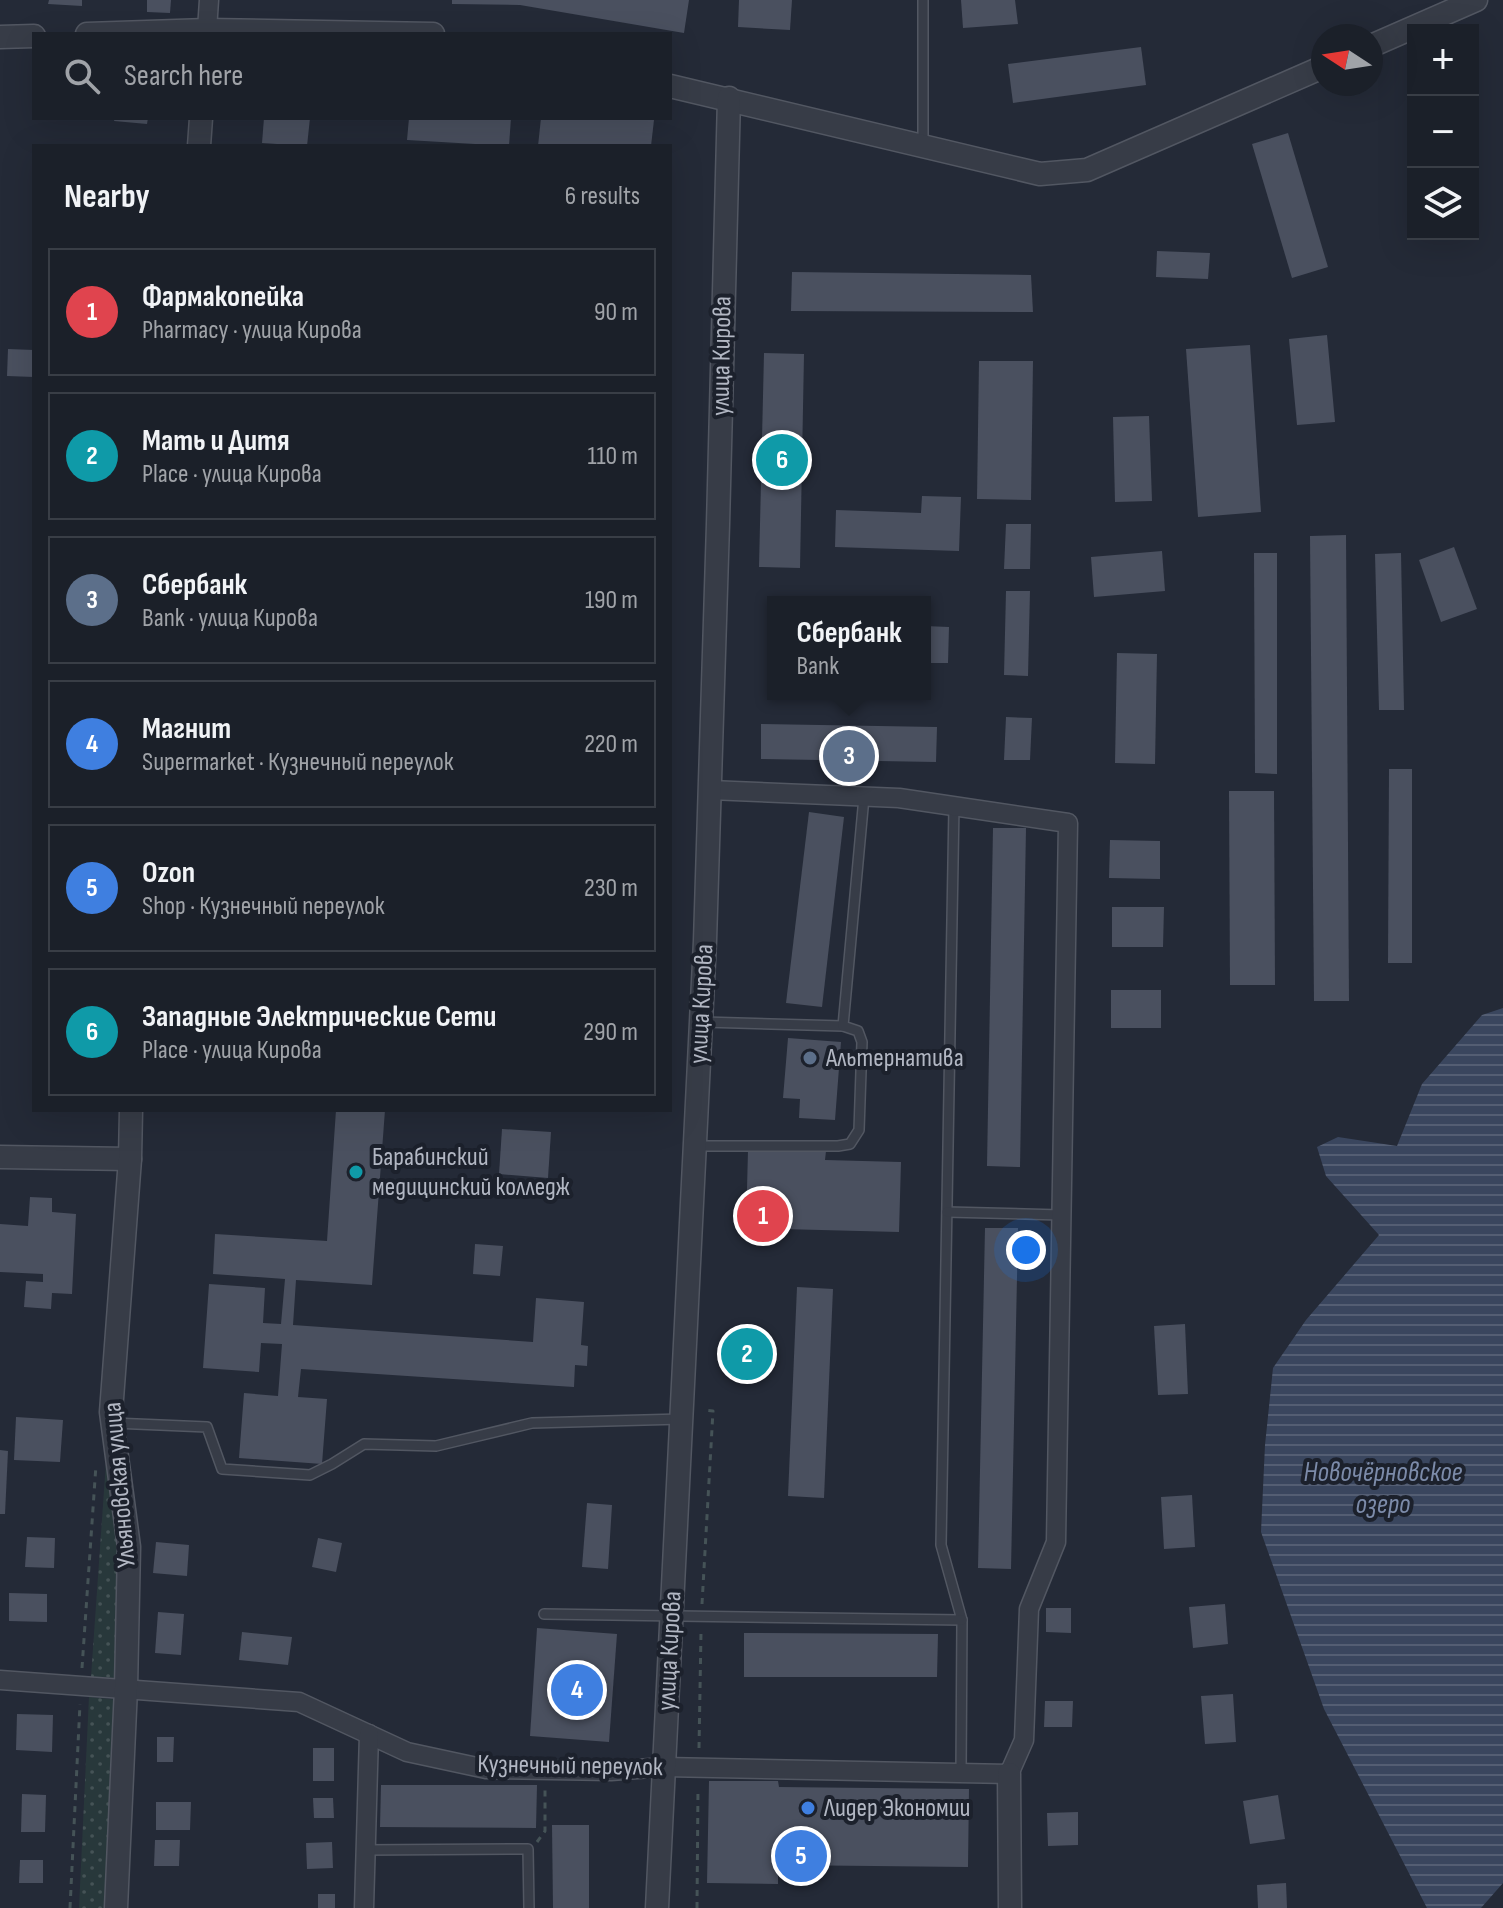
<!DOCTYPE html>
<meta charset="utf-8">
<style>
body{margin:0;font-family:"Sofia Sans Condensed",sans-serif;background:#242831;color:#f1f3f6}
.controls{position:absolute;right:24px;top:24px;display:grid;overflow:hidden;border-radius:0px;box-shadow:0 8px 32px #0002}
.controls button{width:72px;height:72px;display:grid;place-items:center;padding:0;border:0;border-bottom:2px solid #393e46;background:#1b2029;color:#f1f3f6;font:40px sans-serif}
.compass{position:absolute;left:1311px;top:24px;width:72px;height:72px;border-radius:50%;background:#1b2029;box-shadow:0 8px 32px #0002;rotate:282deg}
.you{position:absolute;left:1026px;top:1250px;width:28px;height:28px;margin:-20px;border:6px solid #fff;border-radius:50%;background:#1a73e8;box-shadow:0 0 0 12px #1a73e833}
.badge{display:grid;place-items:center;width:52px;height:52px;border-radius:50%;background:#8fa9eb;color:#fff;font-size:26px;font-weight:700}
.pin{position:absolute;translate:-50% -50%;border:4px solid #fff;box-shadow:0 2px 8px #0006}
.popup{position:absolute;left:767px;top:596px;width:164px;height:104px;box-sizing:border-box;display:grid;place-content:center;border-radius:0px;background:#1b2029;filter:drop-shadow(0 2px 6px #0005);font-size:26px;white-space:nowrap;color:#a0a3a8}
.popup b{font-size:30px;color:#f1f3f6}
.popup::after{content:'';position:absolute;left:50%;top:100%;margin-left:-16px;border:16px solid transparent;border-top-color:#1b2029}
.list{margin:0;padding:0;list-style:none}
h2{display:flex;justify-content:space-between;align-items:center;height:104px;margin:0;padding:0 32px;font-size:34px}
h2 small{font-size:26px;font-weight:400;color:#a0a3a8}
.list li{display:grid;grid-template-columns:52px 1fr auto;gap:24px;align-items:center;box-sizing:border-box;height:128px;margin:0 16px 16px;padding:0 16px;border:2px solid #393e46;border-radius:0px}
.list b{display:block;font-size:30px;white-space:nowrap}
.list p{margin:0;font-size:26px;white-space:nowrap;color:#a0a3a8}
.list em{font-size:26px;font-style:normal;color:#a0a3a8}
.icon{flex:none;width:44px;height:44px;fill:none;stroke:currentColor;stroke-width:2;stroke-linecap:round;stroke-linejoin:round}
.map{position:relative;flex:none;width:1503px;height:1908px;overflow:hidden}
.search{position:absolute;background:#1b2029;box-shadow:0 8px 32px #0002;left:32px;top:32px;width:640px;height:88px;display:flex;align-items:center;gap:20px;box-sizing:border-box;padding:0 28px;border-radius:0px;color:#a0a3a8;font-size:30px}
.panel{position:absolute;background:#1b2029;box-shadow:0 8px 32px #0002;left:32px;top:144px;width:640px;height:968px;border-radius:0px}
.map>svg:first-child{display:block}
</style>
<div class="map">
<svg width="1503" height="1908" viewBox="0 0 1503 1908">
<defs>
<pattern id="grass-dots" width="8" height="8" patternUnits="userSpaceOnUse" patternTransform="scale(2)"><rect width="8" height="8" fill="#28383b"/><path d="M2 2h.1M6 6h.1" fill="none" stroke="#455356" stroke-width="1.8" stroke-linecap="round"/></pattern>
<pattern id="water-rules" width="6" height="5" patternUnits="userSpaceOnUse" patternTransform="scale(2)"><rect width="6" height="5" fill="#3a465e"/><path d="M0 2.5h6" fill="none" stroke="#545e73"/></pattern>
</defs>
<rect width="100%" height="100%" fill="#242a37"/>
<g fill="url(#grass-dots)">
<path d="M106,1462L122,1546L117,1678L91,1677Z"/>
<path d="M89,1697L119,1700L110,1908H79Z"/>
</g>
<path fill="url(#water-rules)" d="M1503,1008V1883L1481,1908H1427L1324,1709L1261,1532L1265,1445L1273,1368L1306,1320L1379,1235L1326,1176L1317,1147L1338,1137L1397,1146L1422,1084L1482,1015Z"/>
<g fill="#4a505f">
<path d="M49,0H82V6L48,4Z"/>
<path d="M147,0H171L170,13L147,12Z"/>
<path d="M452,0H689L684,33L520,5L452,4Z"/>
<path d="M739,0H792L790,30L738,27Z"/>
<path d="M961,0H1015L1018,24L963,28Z"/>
<path d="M1141,47L1146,85L1013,103L1008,64Z"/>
<path d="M115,118H148L147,124L114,121Z"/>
<path d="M264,118H310L307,146L262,143Z"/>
<path d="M409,118H511L509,146L407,140Z"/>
<path d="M541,118H640L654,120L651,146H538Z"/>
<path d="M1288,133L1328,267L1292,278L1252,144Z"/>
<path d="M1157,251L1210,253L1208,279L1156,277Z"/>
<path d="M792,272L1031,275L1033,312L791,311Z"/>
<path d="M1327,335L1335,422L1297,425L1289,339Z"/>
<path d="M1250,345L1261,512L1198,517L1186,349Z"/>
<path d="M8,349L34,350V377L7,376Z"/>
<path d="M764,353L804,354L800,568L759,567Z"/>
<path d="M979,361H1033L1031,500L977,499Z"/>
<path d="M1149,416L1152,501L1115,502L1113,417Z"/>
<path d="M922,496L961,497L959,551L835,547L836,510L921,513Z"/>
<path d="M1006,524H1031L1030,569H1004Z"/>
<path d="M1346,535L1349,1001H1314L1310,536Z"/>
<path d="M1454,547L1477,609L1441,622L1419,560Z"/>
<path d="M1162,551L1165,591L1094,597L1091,557Z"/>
<path d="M1254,553H1277V774L1255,773Z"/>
<path d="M1401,553L1404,710H1379L1375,554Z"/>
<path d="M1006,591H1030L1028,676L1004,675Z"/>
<path d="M925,626L949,627L948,663H925Z"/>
<path d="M1117,653L1157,654L1155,764L1115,763Z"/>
<path d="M1006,717L1032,718L1030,760H1004Z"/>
<path d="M761,724L937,727L936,762L761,759Z"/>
<path d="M1389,769H1412V963H1388Z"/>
<path d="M1229,791H1274L1275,985H1230Z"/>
<path d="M809,812L844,817L822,1007L786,1003Z"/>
<path d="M993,828H1026L1020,1167L987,1166Z"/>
<path d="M1110,840L1160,841V879L1109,878Z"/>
<path d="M1112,907H1164L1163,947H1112Z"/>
<rect x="1111" y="990" width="50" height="38"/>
<path d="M788,1038L841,1042L835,1120L799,1118L800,1099L783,1098Z"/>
<path d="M336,1110H385L372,1285L296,1280L293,1325L533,1342L536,1298L584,1302L581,1345L588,1346L587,1366L575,1365L574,1387L301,1369L298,1397L327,1399L322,1464L239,1458L244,1393L278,1396L282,1344L261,1343L259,1372L203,1368L209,1284L265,1288L263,1323L281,1324L285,1279L213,1274L215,1234L327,1241Z"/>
<path d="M502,1129L551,1132L548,1178L499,1174Z"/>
<path d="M748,1150L826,1151L825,1160L901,1162L899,1232L746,1228Z"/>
<path d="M30,1197L52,1198V1212L76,1214L72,1294L52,1293L51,1309L24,1307L26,1281L43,1282V1274L0,1272V1224L28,1226Z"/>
<path d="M985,1228H1018L1011,1569L978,1568Z"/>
<path d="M475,1244L503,1246L500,1276L473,1274Z"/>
<path d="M797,1287L833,1289L824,1498L788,1496Z"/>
<path d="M1185,1324L1188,1394L1158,1395L1154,1326Z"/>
<path d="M16,1417L63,1420L60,1462L14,1460Z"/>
<path d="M0,1450L8,1451L5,1514H0Z"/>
<path d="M1192,1495L1195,1547L1164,1549L1161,1497Z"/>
<path d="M587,1503L612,1505L608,1569L582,1567Z"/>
<path d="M27,1537L55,1538L54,1568L25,1567Z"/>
<path d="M318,1538L342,1543L336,1572L312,1567Z"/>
<path d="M156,1542L189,1545L187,1576L153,1573Z"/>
<path d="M9,1593L47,1594V1622L9,1621Z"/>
<path d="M1225,1604L1228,1644L1193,1648L1189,1607Z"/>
<path d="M1046,1608H1071V1633L1046,1632Z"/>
<path d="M158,1612L184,1614L181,1655L155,1653Z"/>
<path d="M537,1628L617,1634L609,1742L530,1736Z"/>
<path d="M242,1632L292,1637L288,1665L239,1660Z"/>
<path d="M744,1633L938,1634L937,1677H744Z"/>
<path d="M1233,1694L1236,1742L1205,1744L1201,1696Z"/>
<path d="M1045,1701H1073L1072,1727H1044Z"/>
<path d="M17,1714L53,1715L52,1752L16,1750Z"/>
<path d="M157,1737H174L173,1762H157Z"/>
<rect x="313" y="1748" width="21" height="33"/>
<path d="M709,1781H778L779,1787L969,1789L968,1867L778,1865V1884L707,1883Z"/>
<path d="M381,1785H537L536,1828L380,1827Z"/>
<path d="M22,1794L46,1795L45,1832H21Z"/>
<path d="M1278,1795L1285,1839L1250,1844L1243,1801Z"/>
<path d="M313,1798H333L334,1818H314Z"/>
<path d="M156,1802H191L190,1830H156Z"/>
<path d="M1078,1812V1845L1048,1846L1047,1813Z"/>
<path d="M552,1825H589V1908H553Z"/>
<path d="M155,1840H180L179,1866H154Z"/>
<path d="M332,1842L333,1868L307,1869L306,1843Z"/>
<path d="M20,1860H43V1883H19Z"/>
<path d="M1286,1883L1287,1908H1258L1257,1885Z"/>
<rect x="318" y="1894" width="17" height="14"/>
</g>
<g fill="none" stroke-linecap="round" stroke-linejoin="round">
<defs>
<g id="service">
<path d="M923,145V0"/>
<path d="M954,806L941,1545L962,1620L961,1773"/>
<path d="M703,1022L843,1026"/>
<path d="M695,1146H838L850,1144L859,1130L862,1042L858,1031L843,1026L864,797"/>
<path d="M947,1212L1061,1215"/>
<path d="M113,1423L207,1427L222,1469L310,1475L332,1464L364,1444L436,1446L532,1423L682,1419"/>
<path d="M544,1614L962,1620"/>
<path d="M365,1850L528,1849L529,1908"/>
</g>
<g id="minor">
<path d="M207,30L209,0"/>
<path d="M0,1680L299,1702L407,1752L486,1769L611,1771L664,1767L1009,1774L1024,1740L1029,1609L1056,1542L1068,823L899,798L710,790"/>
<path d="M364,1908L369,1734"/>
</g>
<g id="tertiary">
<path d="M87,34L207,30L433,34"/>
<path d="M0,37L34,36"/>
<path d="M1371,46L1476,0"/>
<path d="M670,86L1040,174L1087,170L1323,67"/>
<path d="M199,146L201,118"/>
<path d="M0,1157L130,1159"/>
<path d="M1009,1774L1010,1908"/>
<path d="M116,1908L126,1688L129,1547L111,1412L130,1159L131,1110"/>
<path d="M657,1908L705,941L718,524L729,98"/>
</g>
</defs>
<use href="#service" stroke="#525762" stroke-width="12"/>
<use href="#minor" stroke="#525762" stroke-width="21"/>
<use href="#tertiary" stroke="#525762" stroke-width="25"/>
<g stroke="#455357" stroke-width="3" stroke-dasharray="6 6" stroke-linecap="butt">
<path d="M702,1604L713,1411L703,1410"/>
<path d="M82,1668L96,1465"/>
<path d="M699,1748L701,1632"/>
<path d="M537,1842L545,1831V1788"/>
<path d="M70,1908L80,1704"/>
<path d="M697,1908L698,1788"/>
</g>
<use href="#service" stroke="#373c47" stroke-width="9"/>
<use href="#minor" stroke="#373c47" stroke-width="18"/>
<use href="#tertiary" stroke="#373c47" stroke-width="22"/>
</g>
<circle fill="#5c6f8a" stroke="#1c212c" stroke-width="3" cx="810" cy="1058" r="8"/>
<circle fill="#0f9aa8" stroke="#1c212c" stroke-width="3" cx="356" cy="1172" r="8"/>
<circle fill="#3f7fe0" stroke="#1c212c" stroke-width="3" cx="808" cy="1808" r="8"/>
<g text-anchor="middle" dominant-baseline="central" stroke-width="8" stroke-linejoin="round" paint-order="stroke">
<g font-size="26" fill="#b2b7c3" stroke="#1c212c">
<text transform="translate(722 356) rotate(-89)">улица Кирова</text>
<text transform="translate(702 1004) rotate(-87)">улица Кирова</text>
<text transform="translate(120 1485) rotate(-95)">Ульяновская улица</text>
<text transform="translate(670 1651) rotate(-87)">улица Кирова</text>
<text transform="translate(570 1766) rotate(1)">Кузнечный переулок</text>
</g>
<g font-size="26" fill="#b2b7c3" stroke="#1c212c" text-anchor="start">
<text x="826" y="1058">Альтернатива</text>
<text x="372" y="1157">Барабинский<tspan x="372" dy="30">медицинский колледж</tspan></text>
<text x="824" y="1808">Лидер Экономии</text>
</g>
<g font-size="28" font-style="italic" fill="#7c8ba9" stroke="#1c212c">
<text x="1383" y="1472">Новочёрновское<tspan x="1383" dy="32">озеро</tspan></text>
</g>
</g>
</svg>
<div class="controls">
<button>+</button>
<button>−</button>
<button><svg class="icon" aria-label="layers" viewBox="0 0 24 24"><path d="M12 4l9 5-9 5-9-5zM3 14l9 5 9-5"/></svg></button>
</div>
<svg class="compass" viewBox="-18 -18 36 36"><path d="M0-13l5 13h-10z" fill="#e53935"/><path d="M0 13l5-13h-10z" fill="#a0a3a8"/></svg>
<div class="you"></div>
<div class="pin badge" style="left:763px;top:1216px;background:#e0444e">1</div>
<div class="pin badge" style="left:747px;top:1354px;background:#0f9aa8">2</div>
<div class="pin badge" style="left:849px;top:756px;background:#5c6f8a">3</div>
<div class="popup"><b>Сбербанк</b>Bank</div>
<div class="pin badge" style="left:577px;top:1690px;background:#3f7fe0">4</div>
<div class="pin badge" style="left:801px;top:1856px;background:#3f7fe0">5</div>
<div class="pin badge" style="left:782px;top:460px;background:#0f9aa8">6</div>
<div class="search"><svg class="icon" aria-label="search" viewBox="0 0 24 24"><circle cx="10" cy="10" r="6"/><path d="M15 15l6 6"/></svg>Search here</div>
<section class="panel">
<h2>Nearby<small>6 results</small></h2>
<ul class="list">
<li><span class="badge" style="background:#e0444e">1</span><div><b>Фармакопейка</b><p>Pharmacy · улица Кирова</p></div><em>90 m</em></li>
<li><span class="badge" style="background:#0f9aa8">2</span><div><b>Мать и Дитя</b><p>Place · улица Кирова</p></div><em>110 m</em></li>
<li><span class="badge" style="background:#5c6f8a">3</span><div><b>Сбербанк</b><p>Bank · улица Кирова</p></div><em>190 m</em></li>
<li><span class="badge" style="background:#3f7fe0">4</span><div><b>Магнит</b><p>Supermarket · Кузнечный переулок</p></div><em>220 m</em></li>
<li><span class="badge" style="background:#3f7fe0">5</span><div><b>Ozon</b><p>Shop · Кузнечный переулок</p></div><em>230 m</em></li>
<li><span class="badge" style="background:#0f9aa8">6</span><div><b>Западные Электрические Сети</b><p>Place · улица Кирова</p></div><em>290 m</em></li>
</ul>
</section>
</div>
